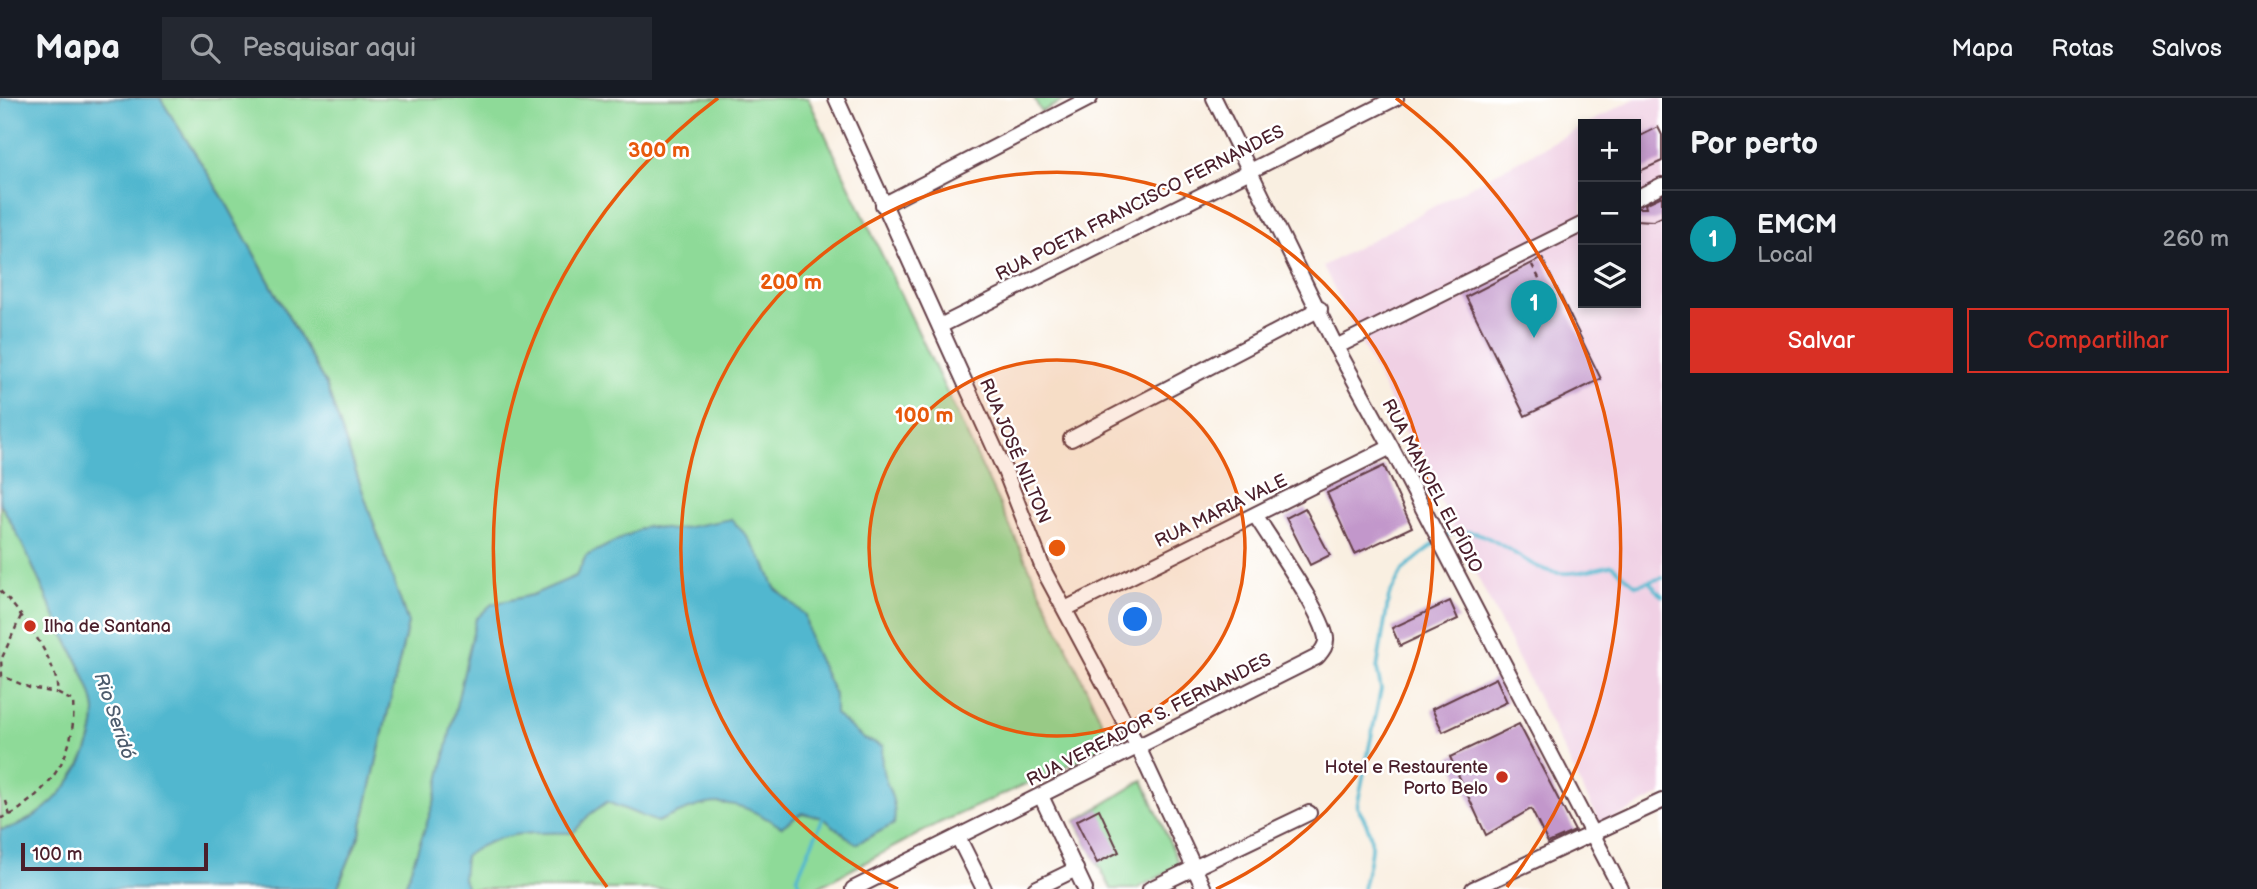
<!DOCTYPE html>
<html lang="pt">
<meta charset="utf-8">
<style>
body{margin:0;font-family:"Balsamiq Sans",sans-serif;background:#242831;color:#f1f3f6}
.controls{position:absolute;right:21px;top:21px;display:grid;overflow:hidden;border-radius:0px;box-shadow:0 4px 10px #0003}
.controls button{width:63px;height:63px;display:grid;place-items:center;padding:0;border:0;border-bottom:2px solid #363941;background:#171b24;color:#f1f3f6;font:35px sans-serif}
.scale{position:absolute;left:21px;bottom:18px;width:187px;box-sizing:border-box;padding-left:7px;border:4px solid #4a1f2b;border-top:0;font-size:19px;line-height:24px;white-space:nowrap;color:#4a1f2b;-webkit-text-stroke:5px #fff;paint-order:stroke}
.you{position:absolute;left:1136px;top:522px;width:24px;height:24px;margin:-18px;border:5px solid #fff;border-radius:50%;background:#1a73e8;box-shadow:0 0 0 10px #1a73e833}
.badge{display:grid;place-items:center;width:46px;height:46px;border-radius:50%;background:#d93025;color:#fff;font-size:23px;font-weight:700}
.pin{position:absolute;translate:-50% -58px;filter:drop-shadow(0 2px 4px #0008)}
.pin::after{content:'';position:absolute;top:37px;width:24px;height:21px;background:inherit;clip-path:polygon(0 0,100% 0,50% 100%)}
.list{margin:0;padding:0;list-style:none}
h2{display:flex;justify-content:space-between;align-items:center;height:91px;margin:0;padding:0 28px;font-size:30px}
h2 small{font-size:23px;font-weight:400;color:#9ea1a6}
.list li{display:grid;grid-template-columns:46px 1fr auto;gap:21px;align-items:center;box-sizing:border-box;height:98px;padding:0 28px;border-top:2px solid #363941}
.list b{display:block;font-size:26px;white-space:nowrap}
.list p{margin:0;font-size:23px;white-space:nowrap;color:#9ea1a6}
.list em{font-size:23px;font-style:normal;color:#9ea1a6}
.actions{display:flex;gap:14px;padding:21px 28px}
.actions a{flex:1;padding:16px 0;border:2px solid #d93025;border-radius:0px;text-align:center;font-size:24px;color:#d93025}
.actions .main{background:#d93025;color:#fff}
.icon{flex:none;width:38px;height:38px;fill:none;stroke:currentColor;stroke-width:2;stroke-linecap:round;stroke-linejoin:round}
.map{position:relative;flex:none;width:1662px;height:791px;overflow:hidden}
header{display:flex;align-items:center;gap:42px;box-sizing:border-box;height:98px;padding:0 35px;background:#171b24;border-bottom:2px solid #363941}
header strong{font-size:33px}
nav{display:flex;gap:38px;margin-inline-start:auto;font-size:24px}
.search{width:490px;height:63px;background:#242831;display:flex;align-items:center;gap:18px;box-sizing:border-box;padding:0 24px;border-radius:0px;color:#9ea1a6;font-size:26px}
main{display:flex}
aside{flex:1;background:#171b24}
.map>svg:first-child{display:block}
</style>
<header>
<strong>Mapa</strong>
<div class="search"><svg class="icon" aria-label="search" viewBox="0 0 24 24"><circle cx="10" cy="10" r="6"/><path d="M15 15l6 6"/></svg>Pesquisar aqui</div>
<nav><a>Mapa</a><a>Rotas</a><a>Salvos</a></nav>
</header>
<main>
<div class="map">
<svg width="1662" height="791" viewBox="0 0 1662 791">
<rect width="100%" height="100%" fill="#fff"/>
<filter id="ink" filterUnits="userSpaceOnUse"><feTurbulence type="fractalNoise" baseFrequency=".0143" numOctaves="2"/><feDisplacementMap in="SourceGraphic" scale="14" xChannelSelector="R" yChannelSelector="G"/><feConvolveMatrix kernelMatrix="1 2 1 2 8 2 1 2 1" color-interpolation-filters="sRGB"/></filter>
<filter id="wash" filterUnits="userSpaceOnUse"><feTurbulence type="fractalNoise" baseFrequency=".00686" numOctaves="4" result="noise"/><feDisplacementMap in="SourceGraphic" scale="28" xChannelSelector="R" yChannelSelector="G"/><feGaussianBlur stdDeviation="1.57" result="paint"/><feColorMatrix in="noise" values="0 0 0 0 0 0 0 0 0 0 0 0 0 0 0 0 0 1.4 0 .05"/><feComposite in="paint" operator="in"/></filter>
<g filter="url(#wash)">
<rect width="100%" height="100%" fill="#f9efe1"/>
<path fill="#f0d0e4" d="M1636,0H1662V696L1601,727L1323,168L1583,28V205H1636V26H1587Z"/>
<g fill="#8eda98" stroke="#6c7c62" stroke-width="2">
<path d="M160,0H808L1113,647L939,725L815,791H337L360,736L408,525L326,287L225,103Z"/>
<path d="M1034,0H1069L1041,14Z"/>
<path d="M0,405C24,445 41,488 61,531C71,551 95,593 95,615C95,664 50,723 0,732Z"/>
<path d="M1143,682L1180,768L1136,791H1111L1076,723Z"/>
</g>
<g fill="#51b7cf" stroke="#4e6b7d" stroke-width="2">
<path d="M0,0H160L225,103L326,287L408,525L360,736L337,791H0V732C50,723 95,664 95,615C95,593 71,551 61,531C41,488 24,445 0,405Z"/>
<path d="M731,421L746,437L765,466L775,490L805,517L811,546L835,597V616L864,641L883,648C876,683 899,693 894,726L856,746L823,720L802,715L781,729C728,696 712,700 657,724L607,704L589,717L573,735C532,734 499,733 465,758L463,781L467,791H404L435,701L476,521L492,506L532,497L576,478L586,458L646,428L672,432Z"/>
</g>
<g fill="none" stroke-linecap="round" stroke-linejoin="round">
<g stroke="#51b7cf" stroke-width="3.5">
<path d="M1442,441C1479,414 1516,467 1553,474C1571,478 1594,471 1612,467L1636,487L1662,480"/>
<path d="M1650,485L1662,498"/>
<path d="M801,791L797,780L823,720"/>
<path d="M1363,791C1371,753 1379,742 1357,709L1381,591L1377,571L1389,498L1403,472L1435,445"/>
</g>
</g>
<g id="blocks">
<g fill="#c297cb">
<path d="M1658,29L1662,37V63L1636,75V40Z"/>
<path d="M1662,98V119L1653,123L1636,122V110H1646L1645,106Z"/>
<path d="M1542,160L1601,281L1525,318L1466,199Z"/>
<path d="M1384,368L1412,429L1355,456L1327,395Z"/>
<path d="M1305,410L1330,457L1310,467L1286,420Z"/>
<path d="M1450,503L1458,521L1400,548L1392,530Z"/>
<path d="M1496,580L1507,604L1443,634L1432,611Z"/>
<path d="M1519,626L1575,733L1548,745L1531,711L1486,737L1450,659Z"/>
<path d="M1099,711L1119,754L1097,765L1076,723Z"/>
</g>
</g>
</g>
<g filter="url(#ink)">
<use href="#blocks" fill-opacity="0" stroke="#643e46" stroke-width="2"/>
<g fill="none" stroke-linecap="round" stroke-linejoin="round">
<defs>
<g id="minor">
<path d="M836,0L1005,373L1044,473L1138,649L1204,791"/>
<path d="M1214,0L1336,249L1391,349L1621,791"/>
<path d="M1636,100L1662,87"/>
<path d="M883,107L1090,0"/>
<path d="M940,228L1396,0"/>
<path d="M1336,249L1583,126"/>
<path d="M1071,341L1320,211"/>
<path d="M1067,510L1391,349"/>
<path d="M1041,698L1085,791"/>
<path d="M958,739L984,791"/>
<path d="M853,791L1317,559C1321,554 1327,548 1326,540C1321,512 1273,446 1256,418"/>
<path d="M1035,791L1076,771"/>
<path d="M1150,791L1309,715"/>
<path d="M1473,791L1662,703"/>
</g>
</defs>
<use href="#minor" stroke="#643e46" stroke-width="18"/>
<g stroke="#643e46" stroke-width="2.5" stroke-dasharray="5 5" stroke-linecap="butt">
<path d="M1532,167L1555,210"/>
<path d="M0,493C20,512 61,568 57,595L73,603C76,645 61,678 28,704C19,712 12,718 0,720"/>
<path d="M21,518L1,562L2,578L30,590L57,595"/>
<path d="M6,703L10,718"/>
</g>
<use href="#minor" stroke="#fff" stroke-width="14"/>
</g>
</g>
<circle cx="1057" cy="450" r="188" fill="#e8590c" fill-opacity=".12"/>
<g fill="none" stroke="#e8590c" stroke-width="3.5">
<circle cx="1057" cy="450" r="188"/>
<path d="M898 791A376 376 0 1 1 1216 791"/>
<path d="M607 789A563 563 0 0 1 718 0M1396 0A563 563 0 0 1 1507 789"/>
</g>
<g fill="#c8321e" stroke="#fff" stroke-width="2.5">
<circle cx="30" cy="528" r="7"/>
<circle cx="1502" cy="679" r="7"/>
</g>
<g text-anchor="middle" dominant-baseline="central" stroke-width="5" stroke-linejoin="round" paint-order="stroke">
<g font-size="18" fill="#4a1f2b" stroke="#fff">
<text transform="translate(1140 105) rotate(-27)">RUA POETA FRANCISCO FERNANDES</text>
<text transform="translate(1015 353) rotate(67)">RUA JOSÉ NILTON</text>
<text transform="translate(1432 388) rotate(62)">RUA MANOEL ELPÍDIO</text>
<text transform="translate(1221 413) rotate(-26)">RUA MARIA VALE</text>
<text transform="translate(1149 622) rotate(-27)">RUA VEREADOR S. FERNANDES</text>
</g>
<g font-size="18" fill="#4a1f2b" stroke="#fff" text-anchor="start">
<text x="44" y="528">Ilha de Santana</text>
<text x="1488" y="669" text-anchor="end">Hotel e Restaurente<tspan x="1488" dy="21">Porto Belo</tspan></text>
</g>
<g font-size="19" font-style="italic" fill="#4d5c6d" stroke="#fff">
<text transform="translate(114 618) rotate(71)">Rio Seridó</text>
</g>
</g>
<circle cx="1057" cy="450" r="10" fill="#e8590c" stroke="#fff" stroke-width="3.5"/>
<g font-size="21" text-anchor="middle" font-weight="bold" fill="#e8590c" stroke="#fff" stroke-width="5" stroke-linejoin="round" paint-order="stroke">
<text x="659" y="59">300 m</text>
<text x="791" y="191">200 m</text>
<text x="924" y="324">100 m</text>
</g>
</svg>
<div class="controls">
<button>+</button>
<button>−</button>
<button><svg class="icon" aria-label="layers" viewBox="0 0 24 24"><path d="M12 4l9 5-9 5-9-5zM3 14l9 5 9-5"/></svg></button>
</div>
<div class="scale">100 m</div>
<div class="you"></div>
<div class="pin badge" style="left:1534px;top:240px;background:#0f9aa8">1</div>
</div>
<aside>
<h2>Por perto<small></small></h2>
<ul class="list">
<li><span class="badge" style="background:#0f9aa8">1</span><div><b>EMCM</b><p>Local</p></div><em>260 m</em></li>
</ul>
<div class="actions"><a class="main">Salvar</a><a>Compartilhar</a></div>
</aside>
</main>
